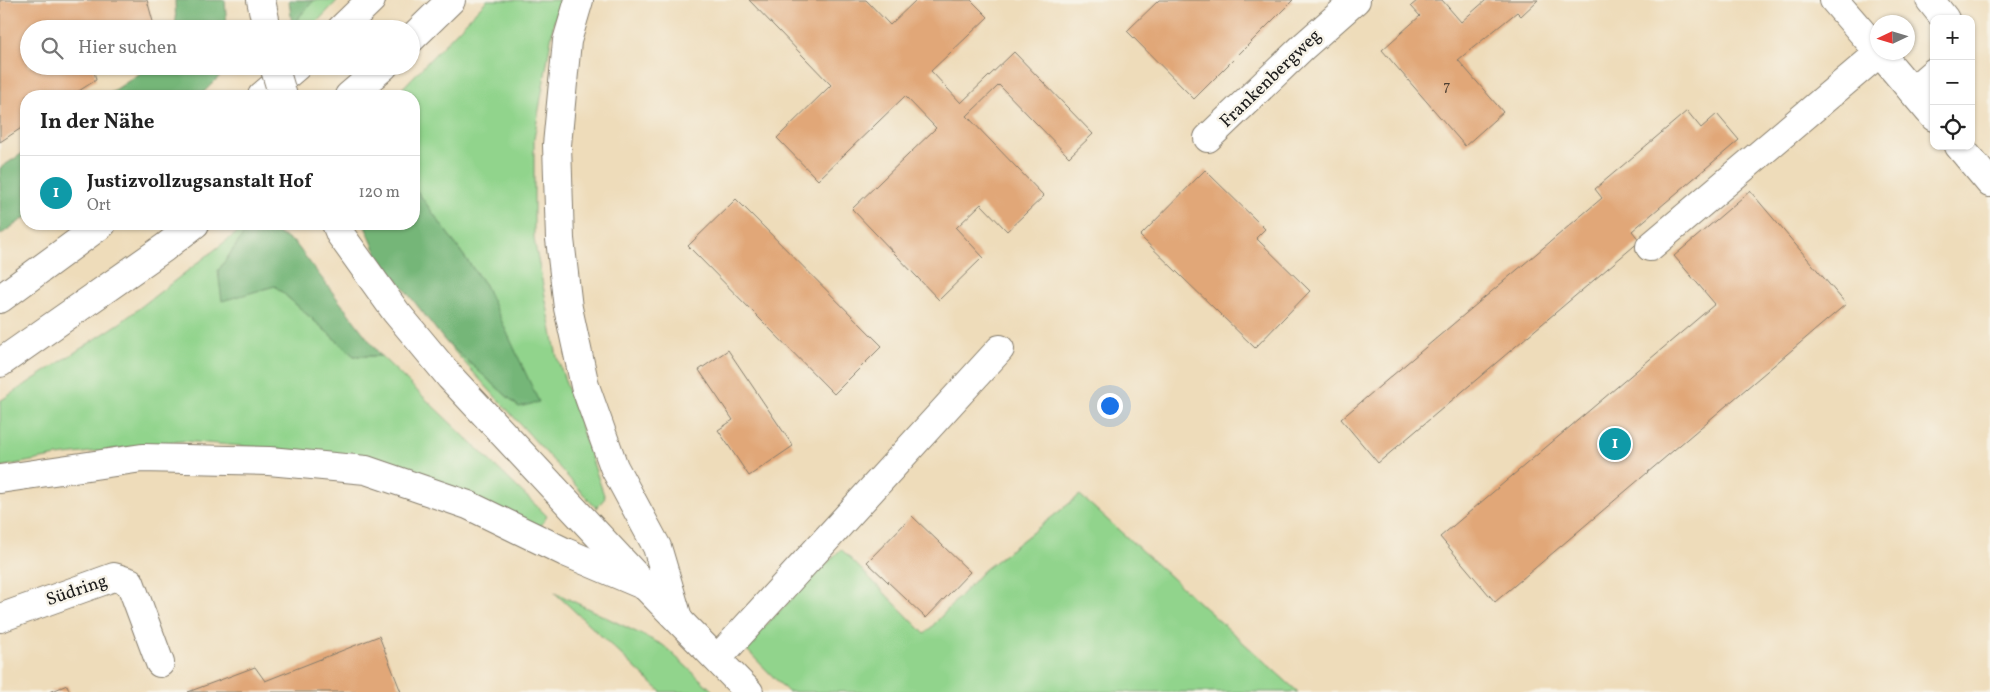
<!DOCTYPE html>
<html lang="de">
<meta charset="utf-8">
<style>
body{margin:0;font-family:Vollkorn,serif;background:#f2f2f2;color:#222}
.controls{position:absolute;right:15px;top:15px;display:grid;overflow:hidden;border-radius:10px;box-shadow:0 1px 4px #0004}
.controls button{width:45px;height:45px;display:grid;place-items:center;padding:0;border:0;border-bottom:1px solid #e0e0e0;background:#fff;color:#222;font:25px sans-serif}
.compass{position:absolute;left:1870px;top:15px;width:45px;height:45px;border-radius:50%;background:#fff;box-shadow:0 1px 4px #0004;rotate:266deg}
.you{position:absolute;left:1109px;top:405px;width:18px;height:18px;margin:-12px;border:4px solid #fff;border-radius:50%;background:#1a73e8;box-shadow:0 0 0 8px #1a73e833}
.badge{display:grid;place-items:center;width:32px;height:32px;border-radius:50%;background:#1a73e8;color:#fff;font-size:16px;font-weight:700}
.pin{position:absolute;translate:-50% -50%;border:2px solid #fff;box-shadow:0 1px 5px #0006}
.list{margin:0;padding:0;list-style:none}
h2{display:flex;justify-content:space-between;align-items:center;height:65px;margin:0;padding:0 20px;font-size:21px}
h2 small{font-size:16px;font-weight:400;color:#767676}
.list li{display:grid;grid-template-columns:32px 1fr auto;gap:15px;align-items:center;box-sizing:border-box;height:75px;padding:0 20px;border-top:1px solid #e0e0e0}
.list b{display:block;font-size:19px;white-space:nowrap}
.list p{margin:0;font-size:16px;white-space:nowrap;color:#767676}
.list em{font-size:16px;font-style:normal;color:#767676}
.icon{flex:none;width:28px;height:28px;fill:none;stroke:currentColor;stroke-width:2;stroke-linecap:round;stroke-linejoin:round}
.map{position:relative;flex:none;width:1990px;height:692px;overflow:hidden}
.search{position:absolute;background:#fff;box-shadow:0 1px 4px #0004;left:20px;top:20px;width:400px;height:55px;display:flex;align-items:center;gap:12px;box-sizing:border-box;padding:0 18px;border-radius:28px;color:#767676;font-size:19px}
.panel{position:absolute;background:#fff;box-shadow:0 1px 4px #0004;left:20px;top:90px;width:400px;height:140px;border-radius:20px}
.map>svg:first-child{display:block}
</style>
<div class="map">
<svg width="1990" height="692" viewBox="0 0 1990 692">
<rect width="100%" height="100%" fill="#f7f3e8"/>
<filter id="ink" filterUnits="userSpaceOnUse"><feTurbulence type="fractalNoise" baseFrequency=".02" numOctaves="2"/><feDisplacementMap in="SourceGraphic" scale="10" xChannelSelector="R" yChannelSelector="G"/><feConvolveMatrix kernelMatrix="1 2 1 2 8 2 1 2 1" color-interpolation-filters="sRGB"/></filter>
<filter id="wash" filterUnits="userSpaceOnUse"><feTurbulence type="fractalNoise" baseFrequency=".0096" numOctaves="4" result="noise"/><feDisplacementMap in="SourceGraphic" scale="20" xChannelSelector="R" yChannelSelector="G"/><feGaussianBlur stdDeviation="1.12" result="paint"/><feColorMatrix in="noise" values="0 0 0 0 0 0 0 0 0 0 0 0 0 0 0 0 0 1.4 0 .05"/><feComposite in="paint" operator="in"/></filter>
<g filter="url(#wash)">
<rect width="100%" height="100%" fill="#eedcba"/>
<g fill="#91d48c" stroke="#567854">
<path d="M314,0H338L310,29H292V25Z"/>
<path d="M487,0H563L554,22L534,139V239L557,357L605,498L596,508L445,341L519,407L485,285L414,187V96H395Z"/>
<path d="M248,224H251L218,271L275,286L354,356H381L547,516L541,526L311,452L183,441L57,456L0,467V401L120,323Z"/>
<path d="M1080,495L1298,692H788L744,647L841,549L925,634L983,571Z"/>
<path d="M554,592L663,645L714,692H661Z"/>
</g>
<g fill="#74b678" stroke="#48694a">
<path d="M175,0H225L227,29H176Z"/>
<path d="M289,0H314L292,25Z"/>
<path d="M151,66H230L200,96H106Z"/>
<path d="M26,151V217L0,235V168Z"/>
<path d="M414,187L485,285L539,402L519,407L445,341L377,254L364,224H414Z"/>
<path d="M251,224H261L295,243L381,356H354L275,286L222,301L218,271Z"/>
</g>
<g id="blocks">
<g fill="#e1a778">
<path d="M0,0H147L155,29H29V66H93L96,80L71,96H26V125L0,142Z"/>
<path d="M749,0H866L890,25L916,0H971L988,17L931,71L961,103L1014,52L1093,134L1069,157L999,85L967,116L1044,196L1007,231L981,204L956,228L983,257L939,300L852,209L936,128L905,96L818,180L777,138L831,85Z"/>
<path d="M1159,0H1293L1194,99L1127,31Z"/>
<path d="M1418,0H1442L1461,22L1486,0H1538L1521,16L1517,12L1458,60L1503,112L1465,146L1382,50L1420,16L1411,6Z"/>
<path d="M1687,111L1701,128L1717,114L1739,140L1632,231L1640,241L1378,463L1341,419L1602,198L1595,189Z"/>
<path d="M1205,170L1265,229L1256,238L1310,291L1255,348L1140,236Z"/>
<path d="M1750,191L1846,304L1495,602L1440,537L1715,304L1674,256Z"/>
<path d="M736,199L882,346L834,394L688,246Z"/>
<path d="M728,350L793,446L749,476L718,430L733,420L699,370Z"/>
<path d="M912,516L970,572L926,618L867,562Z"/>
<path d="M379,636L401,692H188L255,667L265,681Z"/>
<path d="M67,685L70,692H50Z"/>
</g>
</g>
</g>
<g filter="url(#ink)">
<use href="#blocks" fill-opacity="0" stroke="#857c6b" stroke-width="1"/>
<g fill="none" stroke-linecap="round" stroke-linejoin="round">
<defs>
<g id="minor">
<path d="M1834,0L1878,51"/>
<path d="M1930,0L1945,19"/>
<path d="M1879,52L1934,117"/>
<path d="M1912,91L1934,72"/>
<path d="M1208,138L1304,46L1356,0"/>
<path d="M1959,146L1990,183"/>
<path d="M1650,247L1879,53"/>
<path d="M0,618L114,577L130,582L160,663"/>
<path d="M718,658L1000,349"/>
</g>
<path id="major" d="M645,586L749,692"/>
<g id="highway">
<path d="M261,0L267,29"/>
<path d="M579,0L567,41L557,145L560,239L568,308L585,386L614,467L657,547L678,618"/>
<path d="M341,29L371,0"/>
<path d="M411,39L451,0"/>
<path d="M262,96L297,66"/>
<path d="M349,96L384,66"/>
<path d="M336,224L340,234L396,312L450,377L639,579"/>
<path d="M0,299L102,224"/>
<path d="M0,363L164,248L195,224"/>
<path d="M0,479L142,458L269,461L366,470L468,505L565,552L645,586"/>
</g>
</defs>
<use href="#minor" stroke="#857c6b" stroke-width="30"/>
<use href="#major" stroke="#857c6b" stroke-width="30"/>
<use href="#highway" stroke="#857c6b" stroke-width="30"/>
<use href="#minor" stroke="#fff" stroke-width="28"/>
<use href="#major" stroke="#fff" stroke-width="28"/>
<use href="#highway" stroke="#fff" stroke-width="28"/>
<defs>
<path id="highway-bridge" d="M274,66L283,96"/>
</defs>
<use href="#highway-bridge" stroke="#857c6b" stroke-width="30" stroke-linecap="butt"/>
<use href="#highway-bridge" stroke="#fff" stroke-width="28"/>
</g>
</g>
<g text-anchor="middle" dominant-baseline="central" stroke-width="5" stroke-linejoin="round" paint-order="stroke">
<g font-size="15" fill="#4d3f33">
<text x="1447" y="86">7</text>
</g>
<g font-size="18" fill="#1c1c1c" stroke="#f7f3e8">
<text transform="translate(1271 79) rotate(-44)">Frankenbergweg</text>
<text transform="translate(77 591) rotate(-19)">Südring</text>
</g>
</g>
</svg>
<div class="controls">
<button>+</button>
<button>−</button>
<button><svg class="icon" aria-label="locate" viewBox="0 0 24 24"><circle cx="12" cy="12" r="6"/><path d="M12 2v4M12 18v4M2 12h4M18 12h4"/></svg></button>
</div>
<svg class="compass" viewBox="-18 -18 36 36"><path d="M0-13l5 13h-10z" fill="#e53935"/><path d="M0 13l5-13h-10z" fill="#767676"/></svg>
<div class="you"></div>
<div class="pin badge" style="left:1615px;top:444px;background:#0f9aa8">1</div>
<div class="search"><svg class="icon" aria-label="search" viewBox="0 0 24 24"><circle cx="10" cy="10" r="6"/><path d="M15 15l6 6"/></svg>Hier suchen</div>
<section class="panel">
<h2>In der Nähe<small></small></h2>
<ul class="list">
<li><span class="badge" style="background:#0f9aa8">1</span><div><b>Justizvollzugsanstalt Hof</b><p>Ort</p></div><em>120 m</em></li>
</ul>
</section>
</div>
